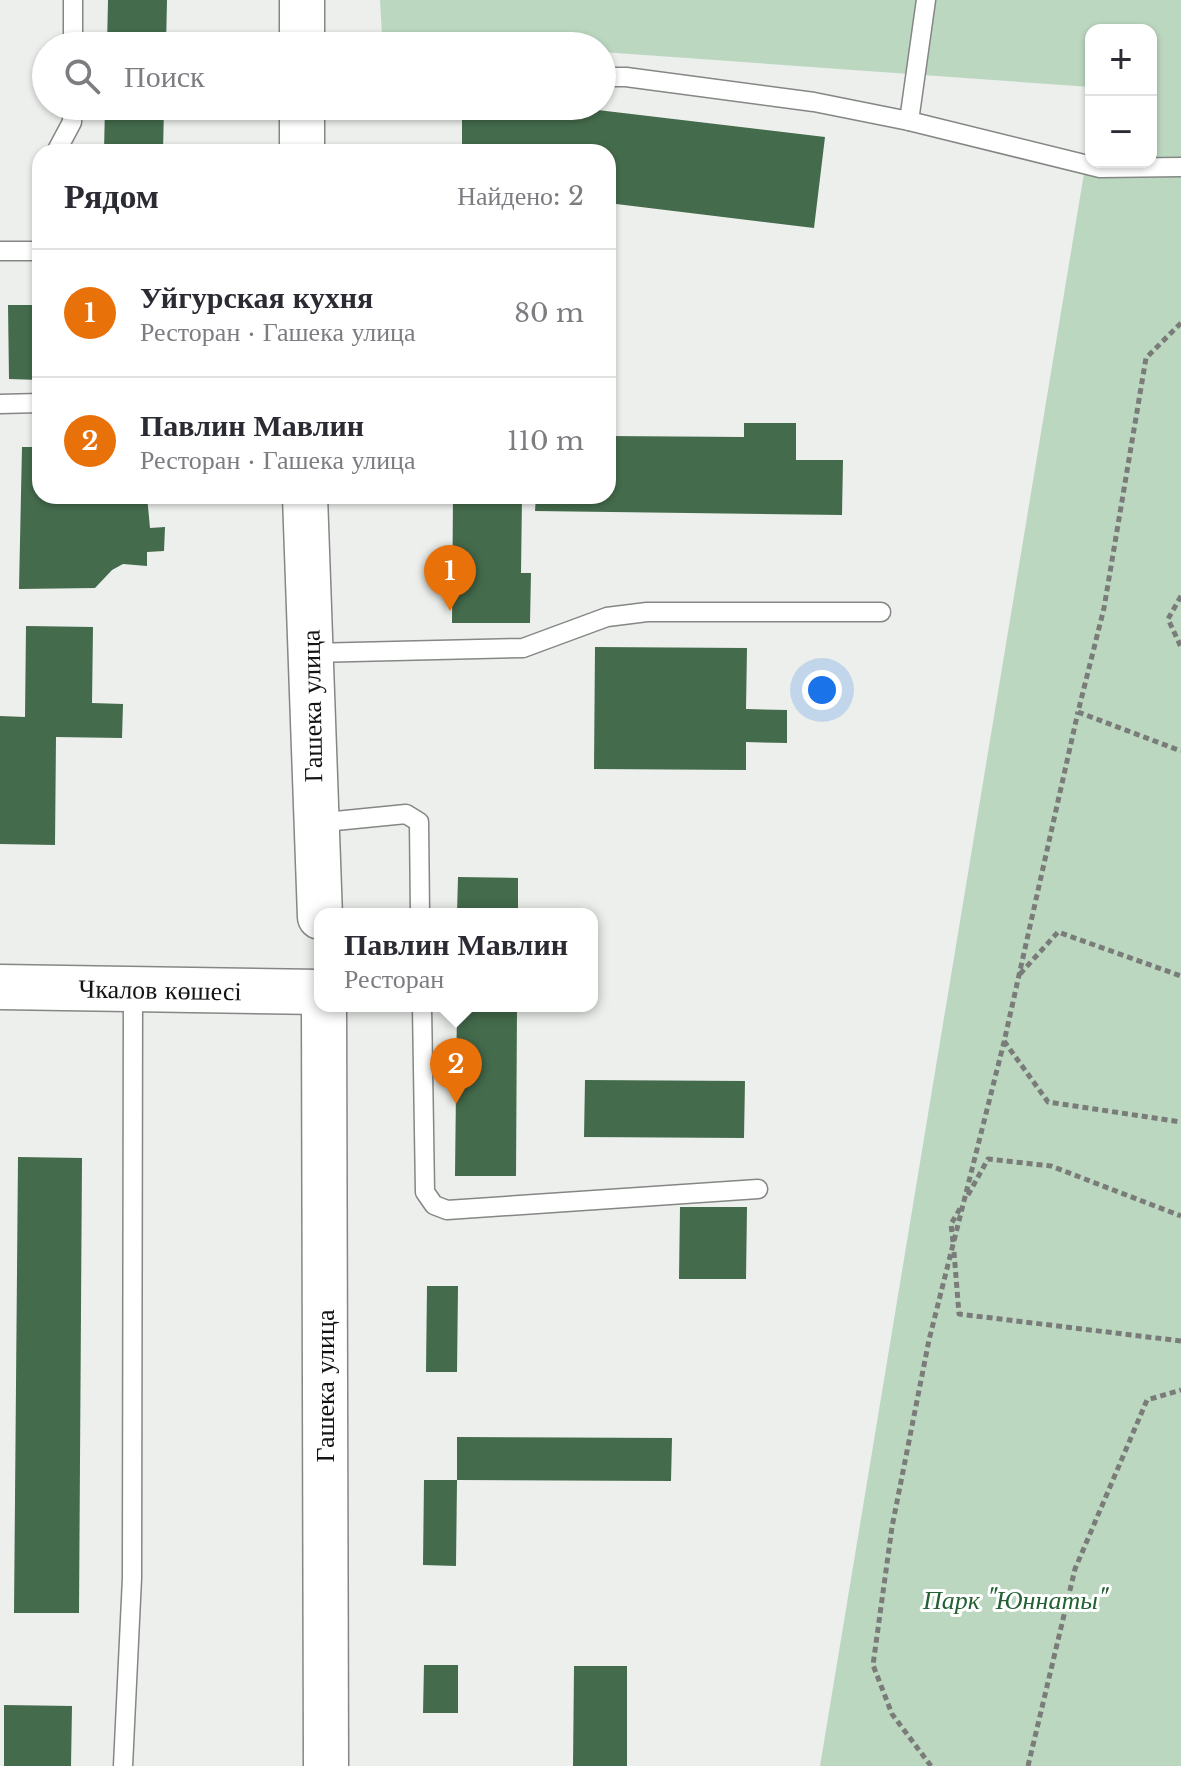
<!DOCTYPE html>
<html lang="ru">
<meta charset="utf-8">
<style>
body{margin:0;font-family:"Libre Baskerville",serif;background:#f2f2f3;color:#2b2b33}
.controls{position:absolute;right:24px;top:24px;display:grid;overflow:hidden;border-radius:16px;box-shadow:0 2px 6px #0004}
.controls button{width:72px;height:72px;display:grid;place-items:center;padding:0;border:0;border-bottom:2px solid #e1e1e2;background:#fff;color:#2b2b33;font:40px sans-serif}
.you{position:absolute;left:822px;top:690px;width:28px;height:28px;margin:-20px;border:6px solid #fff;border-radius:50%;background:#1a73e8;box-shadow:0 0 0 12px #1a73e833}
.badge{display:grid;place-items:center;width:52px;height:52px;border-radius:50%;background:#2563eb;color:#fff;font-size:26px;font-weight:700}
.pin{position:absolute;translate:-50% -66px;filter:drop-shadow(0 2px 4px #0008)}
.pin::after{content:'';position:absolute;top:42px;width:28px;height:24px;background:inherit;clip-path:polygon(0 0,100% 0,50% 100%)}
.popup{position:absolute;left:314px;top:908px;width:284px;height:104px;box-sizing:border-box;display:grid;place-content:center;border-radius:16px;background:#fff;filter:drop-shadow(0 2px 6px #0005);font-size:26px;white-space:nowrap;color:#7c7c81}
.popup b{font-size:30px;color:#2b2b33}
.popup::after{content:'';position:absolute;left:50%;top:100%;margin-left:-16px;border:16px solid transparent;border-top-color:#fff}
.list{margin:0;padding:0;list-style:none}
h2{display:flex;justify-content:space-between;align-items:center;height:104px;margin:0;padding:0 32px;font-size:34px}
h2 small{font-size:26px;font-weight:400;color:#7c7c81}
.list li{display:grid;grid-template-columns:52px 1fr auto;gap:24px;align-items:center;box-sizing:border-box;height:128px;padding:0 32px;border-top:2px solid #e1e1e2}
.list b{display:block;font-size:30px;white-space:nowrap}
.list p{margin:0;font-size:26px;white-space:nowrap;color:#7c7c81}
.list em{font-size:26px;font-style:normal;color:#7c7c81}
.icon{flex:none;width:44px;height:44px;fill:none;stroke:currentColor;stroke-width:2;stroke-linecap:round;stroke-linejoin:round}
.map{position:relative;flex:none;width:1181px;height:1766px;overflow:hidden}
.search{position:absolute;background:#fff;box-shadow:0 2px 6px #0004;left:32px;top:32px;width:584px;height:88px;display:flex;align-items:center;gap:20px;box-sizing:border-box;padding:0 28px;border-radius:44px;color:#7c7c81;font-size:30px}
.panel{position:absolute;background:#fff;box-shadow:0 2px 6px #0004;left:32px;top:144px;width:584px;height:360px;border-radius:24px}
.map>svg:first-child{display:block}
</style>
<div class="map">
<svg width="1181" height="1766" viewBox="0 0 1181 1766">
<rect width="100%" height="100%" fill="#ecefec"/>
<path fill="#bcd7c0" d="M380,0H1181V1766H820L1091,131V162H1151V30H1091V87L602,52V46H520L382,36Z"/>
<g fill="#446b4c">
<path d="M108,0H167L166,46H107Z"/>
<path d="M105,106H164L163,152H104Z"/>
<path d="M462,106H564L825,137L814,228L608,203V152H462Z"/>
<path d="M8,305H40V380L9,379Z"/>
<path d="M744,423H796V460H843L842,515L535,511L536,496H608V436L744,437Z"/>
<path d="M22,447H40V496H147L150,528L165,527L164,551L147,552V566L123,564L112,570L95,588L19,589Z"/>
<path d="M453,496H522L521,573H531L530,623H452Z"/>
<path d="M26,626L93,627L92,703L123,704L122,738L56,737L55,845L0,844V716L25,717Z"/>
<path d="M595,647L747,648L746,709L787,710V743L746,742V770L594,769Z"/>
<path d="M458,877L518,878V914H457Z"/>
<path d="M457,1006H517L516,1176H455Z"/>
<path d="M585,1080L745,1081L744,1138L584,1137Z"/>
<path d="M18,1157L82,1158L79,1613H14Z"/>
<path d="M680,1207H747L746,1279H679Z"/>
<path d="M427,1286H458L457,1372H426Z"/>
<path d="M457,1437L672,1438L671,1481L457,1480Z"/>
<path d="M424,1480H457L456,1566L423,1565Z"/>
<path d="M424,1665H458V1713H423Z"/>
<path d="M574,1666H627V1766H573Z"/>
<path d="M4,1705L72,1706L71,1766H4Z"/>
</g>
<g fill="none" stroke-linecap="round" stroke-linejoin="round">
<defs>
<g id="service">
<path d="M73,46V0"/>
<path d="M602,77H626L814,102L909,121L1100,168L1181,167"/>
<path d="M909,121L926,0"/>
<path d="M56,152L72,122V106"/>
<path d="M0,251H40"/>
<path d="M0,404L40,403"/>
<path d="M311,653L523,648L607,617L647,612H881"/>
<path d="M315,823L406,814L419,822L420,914"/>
<path d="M422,1006L425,1192L434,1205L447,1210L758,1189"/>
<path d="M123,1766L132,1578L133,989"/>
</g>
<path id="tertiary" d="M0,987L320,992"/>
<g id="secondary">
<path d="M302,0V46"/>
<path d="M302,106V152"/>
<path d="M305,496L320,917"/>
<path d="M324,1006L326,1766"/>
</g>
</defs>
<use href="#service" stroke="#848784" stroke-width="21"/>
<use href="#tertiary" stroke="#848784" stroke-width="47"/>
<use href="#secondary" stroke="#848784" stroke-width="47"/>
<g stroke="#7a7c7a" stroke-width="5" stroke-dasharray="6 4" stroke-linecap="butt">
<path d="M1181,323L1146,358L1104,608L1078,712L1181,751"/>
<path d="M1181,596L1168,619L1181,647"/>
<path d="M1020,974L1058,932L1181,976"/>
<path d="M1004,1041L1048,1102L1181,1122"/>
<path d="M968,1195L988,1159L1051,1166L1181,1216"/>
<path d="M953,1242L951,1224L961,1207"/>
<path d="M954,1252L959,1314L1181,1341"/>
<path d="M931,1766L892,1714L873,1665L892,1527L929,1340L1004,1042L1078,712"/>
<path d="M1028,1766L1075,1569L1147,1400L1181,1390"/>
</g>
<use href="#service" stroke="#fff" stroke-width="18"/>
<use href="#tertiary" stroke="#fff" stroke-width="44"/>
<use href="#secondary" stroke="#fff" stroke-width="44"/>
</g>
<g text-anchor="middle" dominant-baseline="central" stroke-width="6" stroke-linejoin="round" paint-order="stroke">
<g font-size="26" fill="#131413" stroke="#fff">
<text transform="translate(312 706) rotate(-91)">Гашека улица</text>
<text transform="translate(160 990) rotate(1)">Чкалов көшесі</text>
<text transform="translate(325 1386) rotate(-90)">Гашека улица</text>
</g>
<g font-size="26" font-style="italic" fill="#236135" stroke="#fff">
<text x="1015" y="1600">Парк "Юннаты"</text>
</g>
</g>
</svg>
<div class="controls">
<button>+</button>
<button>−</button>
</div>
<div class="you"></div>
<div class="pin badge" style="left:450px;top:611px;background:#e8710a">1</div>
<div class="pin badge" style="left:456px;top:1104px;background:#e8710a">2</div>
<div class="popup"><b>Павлин Мавлин</b>Ресторан</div>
<div class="search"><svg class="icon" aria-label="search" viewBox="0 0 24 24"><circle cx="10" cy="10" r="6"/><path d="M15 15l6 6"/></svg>Поиск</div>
<section class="panel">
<h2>Рядом<small>Найдено: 2</small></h2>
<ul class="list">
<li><span class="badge" style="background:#e8710a">1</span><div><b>Уйгурская кухня</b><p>Ресторан · Гашека улица</p></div><em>80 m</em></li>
<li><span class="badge" style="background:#e8710a">2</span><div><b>Павлин Мавлин</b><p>Ресторан · Гашека улица</p></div><em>110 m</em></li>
</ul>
</section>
</div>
